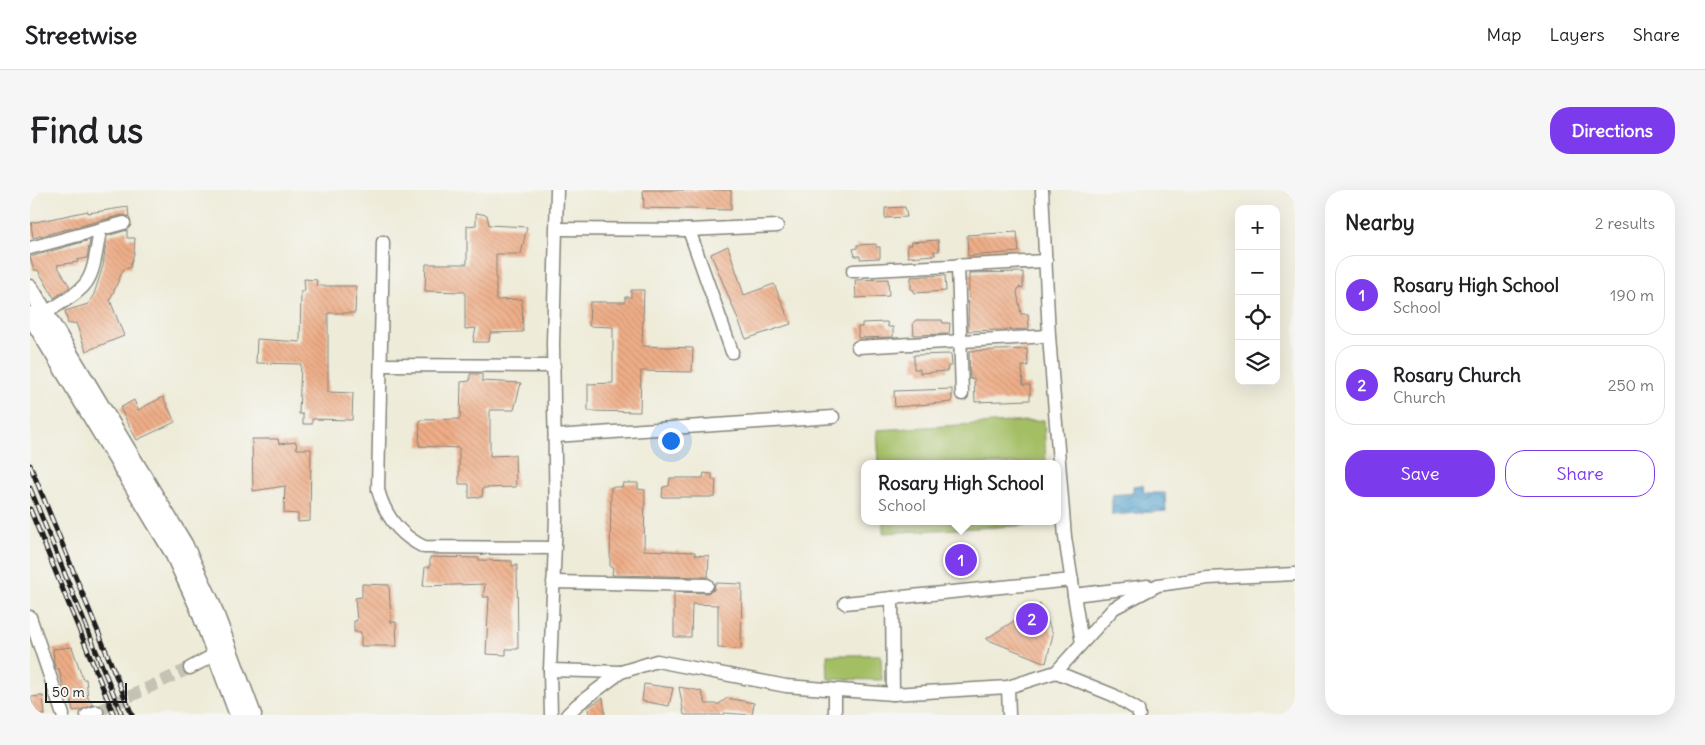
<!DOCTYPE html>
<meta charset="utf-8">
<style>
body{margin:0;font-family:Delius,sans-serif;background:#f6f6f6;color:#202124}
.controls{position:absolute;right:15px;top:15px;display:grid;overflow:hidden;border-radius:10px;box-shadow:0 5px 20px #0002}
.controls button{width:45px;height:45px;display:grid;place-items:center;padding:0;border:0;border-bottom:1px solid #e0e0e0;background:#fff;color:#202124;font:25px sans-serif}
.scale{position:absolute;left:15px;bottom:12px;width:82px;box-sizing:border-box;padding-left:5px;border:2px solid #1c1c1c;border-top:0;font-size:14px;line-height:18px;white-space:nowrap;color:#1c1c1c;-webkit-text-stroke:4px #f6f6f2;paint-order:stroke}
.you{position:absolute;left:640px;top:250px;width:18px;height:18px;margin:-12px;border:4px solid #fff;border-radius:50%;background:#1a73e8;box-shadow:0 0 0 8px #1a73e833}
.badge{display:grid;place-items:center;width:32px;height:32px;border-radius:50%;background:#7c3aed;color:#fff;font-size:16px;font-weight:700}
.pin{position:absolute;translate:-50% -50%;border:2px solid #fff;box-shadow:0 1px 5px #0006}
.popup{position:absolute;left:831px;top:270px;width:200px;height:65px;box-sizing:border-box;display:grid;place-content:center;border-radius:10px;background:#fff;filter:drop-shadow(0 1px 4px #0005);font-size:16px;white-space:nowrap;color:#757577}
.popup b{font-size:19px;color:#202124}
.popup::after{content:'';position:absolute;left:50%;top:100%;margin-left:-10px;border:10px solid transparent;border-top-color:#fff}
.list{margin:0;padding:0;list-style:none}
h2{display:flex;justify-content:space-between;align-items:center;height:65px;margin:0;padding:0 20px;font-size:21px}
h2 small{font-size:16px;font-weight:400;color:#757577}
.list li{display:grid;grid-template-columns:32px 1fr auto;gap:15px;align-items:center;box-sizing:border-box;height:80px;margin:0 10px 10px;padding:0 10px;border:1px solid #e0e0e0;border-radius:20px}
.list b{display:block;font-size:19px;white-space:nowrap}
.list p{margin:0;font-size:16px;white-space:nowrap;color:#757577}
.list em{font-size:16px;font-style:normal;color:#757577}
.actions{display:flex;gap:10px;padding:15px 20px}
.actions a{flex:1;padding:11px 0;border:1px solid #7c3aed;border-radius:20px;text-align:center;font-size:18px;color:#7c3aed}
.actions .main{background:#7c3aed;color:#fff}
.icon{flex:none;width:28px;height:28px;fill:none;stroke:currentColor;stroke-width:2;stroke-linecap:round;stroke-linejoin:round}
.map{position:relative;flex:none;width:1265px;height:525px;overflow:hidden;border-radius:20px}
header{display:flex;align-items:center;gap:30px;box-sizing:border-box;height:70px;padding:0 25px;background:#fff;border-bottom:1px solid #e0e0e0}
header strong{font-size:24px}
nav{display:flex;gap:28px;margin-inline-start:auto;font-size:18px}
.intro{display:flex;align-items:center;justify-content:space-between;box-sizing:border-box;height:120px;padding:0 30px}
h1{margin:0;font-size:35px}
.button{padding:12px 22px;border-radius:20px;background:#7c3aed;color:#fff;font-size:18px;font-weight:700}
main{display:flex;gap:30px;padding:0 30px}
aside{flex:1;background:#fff;border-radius:20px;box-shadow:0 5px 20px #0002}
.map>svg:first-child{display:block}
</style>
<header>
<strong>Streetwise</strong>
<nav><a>Map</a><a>Layers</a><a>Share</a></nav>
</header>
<div class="intro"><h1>Find us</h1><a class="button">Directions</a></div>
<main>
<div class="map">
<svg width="1265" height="525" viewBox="0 0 1265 525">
<defs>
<pattern id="water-waves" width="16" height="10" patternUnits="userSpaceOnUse" patternTransform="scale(1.25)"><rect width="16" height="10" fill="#56a2ce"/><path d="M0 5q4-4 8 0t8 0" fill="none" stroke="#4683a6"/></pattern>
<pattern id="building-back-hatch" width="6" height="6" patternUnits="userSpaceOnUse" patternTransform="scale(1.25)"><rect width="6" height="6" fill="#eead87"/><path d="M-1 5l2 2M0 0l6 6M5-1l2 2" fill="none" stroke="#cc9474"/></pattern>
</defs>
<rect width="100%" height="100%" fill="#f6f6f2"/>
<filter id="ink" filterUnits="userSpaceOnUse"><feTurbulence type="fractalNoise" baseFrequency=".02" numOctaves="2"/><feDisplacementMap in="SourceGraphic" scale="10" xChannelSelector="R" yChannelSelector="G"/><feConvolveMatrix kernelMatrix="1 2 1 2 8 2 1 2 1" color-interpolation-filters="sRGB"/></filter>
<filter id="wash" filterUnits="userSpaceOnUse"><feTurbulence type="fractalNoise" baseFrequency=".0096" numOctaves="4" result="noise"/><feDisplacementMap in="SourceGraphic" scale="20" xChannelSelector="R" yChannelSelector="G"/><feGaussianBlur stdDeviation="1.12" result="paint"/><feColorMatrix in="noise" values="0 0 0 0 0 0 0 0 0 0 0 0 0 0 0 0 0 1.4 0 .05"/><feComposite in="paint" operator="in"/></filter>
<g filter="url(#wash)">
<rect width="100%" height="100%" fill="#eeebd8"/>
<g fill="#a3be64" stroke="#606d40">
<path d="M1014,230L1016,274H849L847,240Z"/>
<path d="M853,331H1020V334L853,343Z"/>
<path d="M797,465H851L852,490L798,489Z"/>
</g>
<path fill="url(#water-waves)" stroke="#395f75" d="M1113,295L1114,303H1135L1136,321L1082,325V305L1103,303V296Z"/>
<g id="blocks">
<g fill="url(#building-back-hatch)">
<path d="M613,0H701V20L614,18Z"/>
<path d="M98,17L99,27L92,25L3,48L1,33L58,21V23Z"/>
<path d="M875,17L877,27L855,28V18Z"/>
<path d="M446,23L457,25L459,35L497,37L491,64H466V110L492,109L493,142L460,143L459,152H443L446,138L435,139V102L395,101L396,74H437V36L446,35Z"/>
<path d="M97,40V48H105L104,63L100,78H95L93,80L80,110L94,146L56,161L46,133L38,134L35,121L58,114L64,104L73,76L77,46Z"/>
<path d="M987,42L989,62L938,66L937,45Z"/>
<path d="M60,50L57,68L47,70L48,72L27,75L40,97L24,108L8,80H4L0,67Z"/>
<path d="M908,50L909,61H904L905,65L878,67L877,55H882L881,52Z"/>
<path d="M846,54V57H850V68L830,69V66H825L823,59L827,58V55Z"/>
<path d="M698,56L714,105L744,94L761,134L716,149L681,64Z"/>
<path d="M993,82V98L989,97L987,102L991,124H998L999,139L938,141L939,83Z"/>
<path d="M915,85L916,101L884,103V100L881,99V87Z"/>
<path d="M274,89L287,90L286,96H326L325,123H298V202L323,203L322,230L282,229V234H273V224H269L271,174L226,173L227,149L270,152L271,101H275Z"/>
<path d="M858,89L859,106L826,108L825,90Z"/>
<path d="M601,100H614L612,156L663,158L662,182L611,181L610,222L558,221V194L583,193V137L559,136L560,112H595V107H601Z"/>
<path d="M886,130H912L913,133H920L919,144L884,145L883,133Z"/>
<path d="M857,132L858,137H863V147L828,148V137H832V133Z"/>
<path d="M997,159L998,176H992L993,195H1000V210L945,212L944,188L940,189L939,161Z"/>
<path d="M921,164L922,176H918L917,181L890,183V179H884V165Z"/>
<path d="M440,184H452V191L491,193L484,220H460V266L485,265L486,297L453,298L452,307L439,308V294H429V258L389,256L390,230L430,229L431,192L440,191Z"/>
<path d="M922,199V212L865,217L864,201Z"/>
<path d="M133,207L145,232L107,250L90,218L104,210L108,220Z"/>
<path d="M222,249H248L249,254L266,252L267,259H281L280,331L268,332V324L254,323L255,296L223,301Z"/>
<path d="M674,283L682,284V290H686L685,307H632L633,297L639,296L640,288H673Z"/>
<path d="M593,293H608V299L615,300L614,360L665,362V365L679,366L678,387L582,385L583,377H580L581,297H592Z"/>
<path d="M400,367L449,368V370L482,371V376L487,375L488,459H476V465L456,464L459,407H453L455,394L393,396L395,377H400Z"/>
<path d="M685,393L712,394L711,459L688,458V415L662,414L661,447H644V402L677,403L684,400Z"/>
<path d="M332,394L359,395L361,432H366L367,456H331V442H324V431H327L325,408L332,407Z"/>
<path d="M1010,414L1023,444L1016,473L956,449Z"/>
<path d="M42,457L53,489H56L58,508L63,515L51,520L43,521L41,510L34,502L29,479H26L24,473L23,459Z"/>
<path d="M614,494L643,498L639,516L612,511Z"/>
<path d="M649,497L671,501L676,514H689L697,508L724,513L722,525L694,523V525H654Z"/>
<path d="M13,506L15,525H4L1,507Z"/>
<path d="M573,508L575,525H559L558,517Z"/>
</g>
</g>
</g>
<g filter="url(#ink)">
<use href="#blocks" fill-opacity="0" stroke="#85847a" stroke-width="1"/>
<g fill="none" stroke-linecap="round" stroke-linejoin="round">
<path stroke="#c4c2b2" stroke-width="12" stroke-dasharray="12 6" stroke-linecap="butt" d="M67,522L160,478"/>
<defs>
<g id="minor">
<path d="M1012,0L1019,146L1035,347L1044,405"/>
<path d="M527,39L659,40L747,36"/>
<path d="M659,40L702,162"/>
<path d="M353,52L348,300C355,326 369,345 394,357L524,358"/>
<path d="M0,58L94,33"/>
<path d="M928,75L932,204"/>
<path d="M823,81L1016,71"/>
<path d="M15,123C63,94 61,95 70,40"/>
<path d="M828,157L1019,146"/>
<path d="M351,175L524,176"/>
<path d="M525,246L803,227"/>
<path d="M523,392L677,395"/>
<path d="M815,413L862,408"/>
<path d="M0,427L33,525"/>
<path d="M1052,453L1044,405L1118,396"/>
<path d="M160,478L193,460"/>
<path d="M520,480L526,328L523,154L527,0"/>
<path d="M1026,482L1083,505L1108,520L1109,525"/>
<path d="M978,497L979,525"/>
<path d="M863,504L862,408L1042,390"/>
<path d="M57,525L67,522"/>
<path d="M521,525L520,480L591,482"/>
<path d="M537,525L547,515L591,482L627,471L756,496L863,504L978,497L1026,482L1084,418L1128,395L1178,388L1265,384"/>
<path d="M805,525V500"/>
</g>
<g id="major">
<path d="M0,98L154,354L181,412L223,525"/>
<path d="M0,125L142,361L168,417L208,525"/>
</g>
</defs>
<use href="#minor" stroke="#85847a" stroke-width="15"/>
<use href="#major" stroke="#85847a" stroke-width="19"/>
<use href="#minor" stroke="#fff" stroke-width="12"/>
<use href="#major" stroke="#fff" stroke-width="16"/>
<defs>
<g id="rail">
<path d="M0,275L102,525"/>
<path d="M0,298L92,525"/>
<path d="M0,319L84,525"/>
</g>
</defs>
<use href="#rail" stroke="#1c1c1c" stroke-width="5"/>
<use href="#rail" stroke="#f6f6f2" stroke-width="3" stroke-dasharray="9" stroke-linecap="butt"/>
</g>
</g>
</svg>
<div class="controls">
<button>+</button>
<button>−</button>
<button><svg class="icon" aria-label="locate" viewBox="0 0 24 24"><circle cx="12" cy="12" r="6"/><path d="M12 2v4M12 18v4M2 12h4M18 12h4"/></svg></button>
<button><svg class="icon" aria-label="layers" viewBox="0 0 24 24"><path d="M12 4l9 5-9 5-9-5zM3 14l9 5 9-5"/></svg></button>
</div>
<div class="scale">50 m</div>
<div class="you"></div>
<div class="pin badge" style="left:931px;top:370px">1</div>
<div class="popup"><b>Rosary High School</b>School</div>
<div class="pin badge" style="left:1002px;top:429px">2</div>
</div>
<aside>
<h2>Nearby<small>2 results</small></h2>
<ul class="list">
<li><span class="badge">1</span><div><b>Rosary High School</b><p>School</p></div><em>190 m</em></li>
<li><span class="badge">2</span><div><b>Rosary Church</b><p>Church</p></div><em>250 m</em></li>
</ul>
<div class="actions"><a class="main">Save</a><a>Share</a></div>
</aside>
</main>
